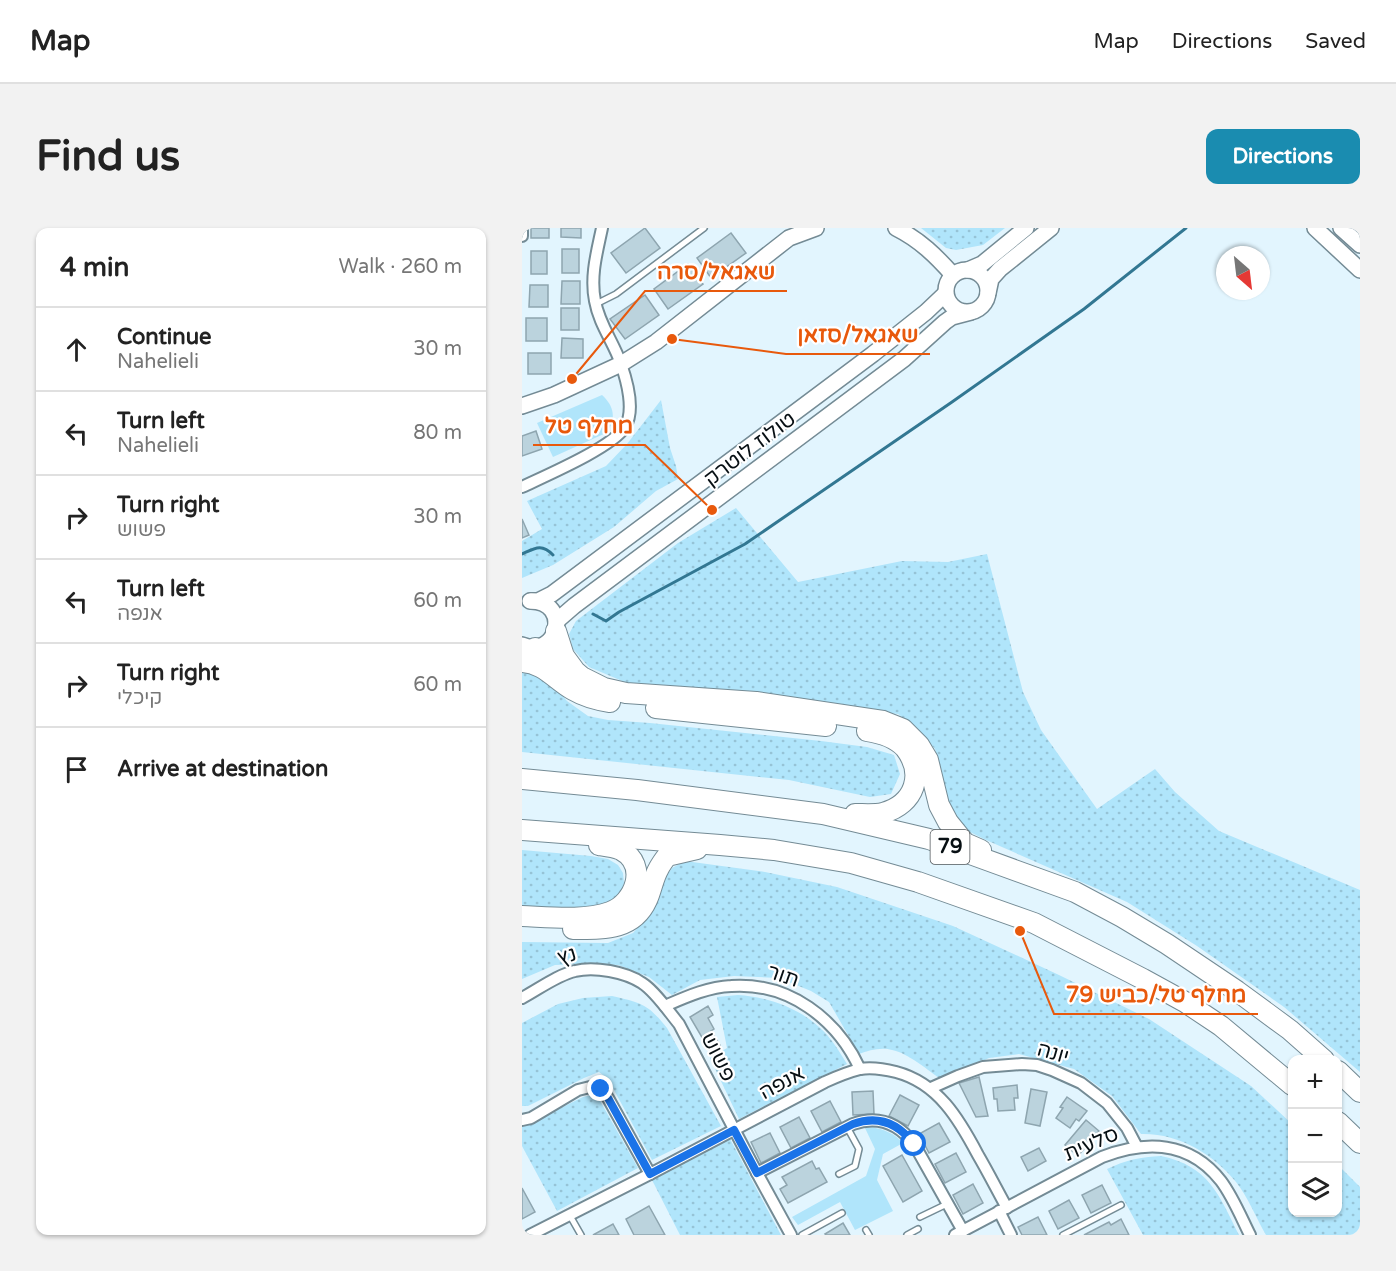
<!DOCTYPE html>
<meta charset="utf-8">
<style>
body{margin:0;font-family:"Varela Round",Heebo,sans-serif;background:#f2f2f2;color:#222}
.controls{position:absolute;right:18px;bottom:18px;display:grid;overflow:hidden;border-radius:12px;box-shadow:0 2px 4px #0004}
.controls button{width:54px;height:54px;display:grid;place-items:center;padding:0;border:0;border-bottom:2px solid #e0e0e0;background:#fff;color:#222;font:30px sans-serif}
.compass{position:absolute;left:694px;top:18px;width:54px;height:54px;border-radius:50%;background:#fff;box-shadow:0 2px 4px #0004;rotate:152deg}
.stop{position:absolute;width:18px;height:18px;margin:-14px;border:4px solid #1a73e8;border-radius:50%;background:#fff}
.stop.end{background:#1a73e8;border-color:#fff;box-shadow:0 2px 6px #0008}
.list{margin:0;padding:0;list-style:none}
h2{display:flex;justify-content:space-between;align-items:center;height:78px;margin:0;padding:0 24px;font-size:26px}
h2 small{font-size:20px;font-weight:400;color:#767676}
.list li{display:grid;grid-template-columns:39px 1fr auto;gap:18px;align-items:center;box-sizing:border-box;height:84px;padding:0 24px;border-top:2px solid #e0e0e0}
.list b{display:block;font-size:22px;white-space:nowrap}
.list p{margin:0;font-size:20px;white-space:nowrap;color:#767676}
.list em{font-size:20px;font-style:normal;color:#767676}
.icon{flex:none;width:33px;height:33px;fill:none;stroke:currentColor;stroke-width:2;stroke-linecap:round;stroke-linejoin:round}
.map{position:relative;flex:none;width:838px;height:1007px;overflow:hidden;border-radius:12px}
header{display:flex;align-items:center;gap:36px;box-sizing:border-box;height:84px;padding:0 30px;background:#fff;border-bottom:2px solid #e0e0e0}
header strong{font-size:28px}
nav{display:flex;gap:33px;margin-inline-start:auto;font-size:21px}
.intro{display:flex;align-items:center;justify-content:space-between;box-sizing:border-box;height:144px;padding:0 36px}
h1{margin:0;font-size:42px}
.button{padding:15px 27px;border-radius:12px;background:#1a8cb0;color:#fff;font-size:21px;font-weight:700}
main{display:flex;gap:36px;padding:0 36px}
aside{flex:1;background:#fff;border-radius:12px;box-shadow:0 2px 4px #0004}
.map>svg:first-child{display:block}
</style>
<header>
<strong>Map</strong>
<nav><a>Map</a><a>Directions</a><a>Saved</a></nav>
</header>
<div class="intro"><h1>Find us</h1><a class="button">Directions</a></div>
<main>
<aside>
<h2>4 min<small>Walk · 260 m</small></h2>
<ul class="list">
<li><svg class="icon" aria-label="ahead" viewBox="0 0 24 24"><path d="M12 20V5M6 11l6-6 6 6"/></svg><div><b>Continue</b><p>Nahelieli</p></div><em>30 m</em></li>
<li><svg class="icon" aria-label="left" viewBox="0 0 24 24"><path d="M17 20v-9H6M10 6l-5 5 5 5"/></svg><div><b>Turn left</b><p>Nahelieli</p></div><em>80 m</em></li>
<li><svg class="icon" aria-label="right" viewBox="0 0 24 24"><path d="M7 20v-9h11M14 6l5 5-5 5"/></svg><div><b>Turn right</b><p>פשוש</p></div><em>30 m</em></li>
<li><svg class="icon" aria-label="left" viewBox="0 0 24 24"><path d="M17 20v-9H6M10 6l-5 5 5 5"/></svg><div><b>Turn left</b><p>אנפה</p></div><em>60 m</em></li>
<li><svg class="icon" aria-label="right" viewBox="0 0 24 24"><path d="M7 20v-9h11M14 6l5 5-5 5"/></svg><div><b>Turn right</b><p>קיכלי</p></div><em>60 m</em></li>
<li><svg class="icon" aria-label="arrive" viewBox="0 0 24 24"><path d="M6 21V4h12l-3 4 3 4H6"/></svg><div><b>Arrive at destination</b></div></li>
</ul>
</aside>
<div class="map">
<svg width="838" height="1007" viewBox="0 0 838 1007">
<defs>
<pattern id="grass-dots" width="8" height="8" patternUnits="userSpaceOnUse" patternTransform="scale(1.5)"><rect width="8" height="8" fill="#b0e5fb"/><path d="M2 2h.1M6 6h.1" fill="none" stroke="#96c3d6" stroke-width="1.8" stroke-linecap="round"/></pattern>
</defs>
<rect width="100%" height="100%" fill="#e2f5fe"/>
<g fill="url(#grass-dots)">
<path d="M399,0H483L461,17L434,22L424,20Z"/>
<path d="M139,172L148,220L154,238L156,251L134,263L92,299L31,337L0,350V313L20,301L5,273L84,238L105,216Z"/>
<path d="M214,280L276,354L380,333L426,334L465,326L501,464L519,502L575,581L633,541L653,564L697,603L838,662V844L762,779L675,718L605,674L464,612L440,600L427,579L422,565L420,544L413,521L396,501L376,486L112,458L67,439L51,421L47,406L54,393L156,315Z"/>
<path d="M0,442L25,450L45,473L66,488L86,492L128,495L299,513L345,519L372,527L378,546L369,566L348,569L267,552L0,524Z"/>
<path d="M0,622L69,628L86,631L96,637L101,645L102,655L99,664L88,674L78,679L49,680L0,679Z"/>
<path d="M163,633L243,644L315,659L431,698L537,747L627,791L729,858L770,896V984H816V937L838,959V1007H744C735,992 725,967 714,954C691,926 657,905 619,906L590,868L552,841L497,826L467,830L420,852C407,843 386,825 370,822C360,819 347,822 337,826L307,774L289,763L257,750L212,748L178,752L150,767L127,749L96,737L64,736L33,737L0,751V714L86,715L111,705L130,684L137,658L150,640Z"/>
<path d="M216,767C245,769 275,779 297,799C309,809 317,823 325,836L217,891L188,830L205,820L195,769Z"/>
<path d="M90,768C120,775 126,776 145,800L199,898L130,932L86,851L77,844L62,850L6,878H0V795L36,776L61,770Z"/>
<path d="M69,867L77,871L116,940L35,983L0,918V899L61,869Z"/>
<path d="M207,909L259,1007H158L130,952Z"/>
<path d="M639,928C687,938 697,967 717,1007H621L585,941C604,932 618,929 639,928Z"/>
</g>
<g fill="#b0e5fb">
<path d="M80,167C92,178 95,191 84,205L31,229L15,195Z"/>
<path d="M350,899C363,902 372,905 381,915L361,926L355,952L371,983L333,1002L318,974L276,997L270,989L344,948L353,921L343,900Z"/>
</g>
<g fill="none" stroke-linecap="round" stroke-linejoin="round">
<g stroke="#327792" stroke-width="3">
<path d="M0,326C13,320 20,315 31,327"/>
<path d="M71,386L84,393L97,384L223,316L430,174L562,81L664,0"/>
</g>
</g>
<g fill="#bbd3dd" stroke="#8ea5af" stroke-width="1.5">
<rect x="9" y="0" width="18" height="10"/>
<path d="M39,0H59V10L39,9Z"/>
<path d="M123,0L138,20L104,45L89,25Z"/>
<path d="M209,5L224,25L189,50L175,30Z"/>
<rect x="40" y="21" width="17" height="24"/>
<rect x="9" y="23" width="16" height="23"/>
<path d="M166,36L181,56L146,81L132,61Z"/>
<path d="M40,53H58V76H39Z"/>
<path d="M8,57H26V79H7Z"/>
<path d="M123,67L137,87L103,111L88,91Z"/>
<rect x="39" y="80" width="18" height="22"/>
<rect x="4" y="90" width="21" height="23"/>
<path d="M40,110L61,111V130H39Z"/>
<rect x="6" y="125" width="23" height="21"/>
<path d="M14,203L20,221L0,228V208Z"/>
<path d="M0,291L7,307L0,310Z"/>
<path d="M186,778L191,787L186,790L192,801L189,803L198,817L188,823L168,789Z"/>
<path d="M457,849L466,888L454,889L437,855Z"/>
<path d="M495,857L496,870H492L493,882L476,883L475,871H472L471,860Z"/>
<path d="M509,861L525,864L518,898L503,895Z"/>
<path d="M351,863L352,886L331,887L330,864Z"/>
<path d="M378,867L397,877L386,898L367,888Z"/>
<path d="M545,869L565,883L557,893L554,891L548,900L534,890L541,880L538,879Z"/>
<path d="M308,873L319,894L300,904L289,883Z"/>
<path d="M277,889L288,910L269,920L258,899Z"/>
<path d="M564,892L577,903L556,928L543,917Z"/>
<path d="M417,895L428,914L407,925L397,906Z"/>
<path d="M248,905L258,925L239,935L229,914Z"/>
<path d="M517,920L524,933L506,943L499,929Z"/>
<path d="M434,925L444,944L423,955L413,936Z"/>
<path d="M380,927L400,963L381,974L361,938Z"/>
<path d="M290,933L294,941L297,940L305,954L266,975L258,961L265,957L260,949Z"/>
<path d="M451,956L461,975L441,986L431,967Z"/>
<path d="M580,957L589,975L569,985L560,967Z"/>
<path d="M0,960L13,984L0,991Z"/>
<path d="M547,972L557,990L536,1001L527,983Z"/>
<path d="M127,978L143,1007H112L104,991Z"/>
<path d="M516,989L525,1007H500L496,999Z"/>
<path d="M599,991L607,1007H562L587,994L589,997Z"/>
<path d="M321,995L328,1007H304L303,1006Z"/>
<path d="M91,996L97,1007H71Z"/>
</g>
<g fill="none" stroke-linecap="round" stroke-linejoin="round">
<defs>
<g id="lane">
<path d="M74,76L94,66L182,0"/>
<path d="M317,946L333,938L337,921L325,899"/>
<path d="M47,986L59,1007"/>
<path d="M398,989L425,976"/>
<path d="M344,1002L347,1007"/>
<path d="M280,1007L320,985"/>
<path d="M385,1007L396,1001"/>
<path d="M541,1007L599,977"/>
</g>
<g id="street">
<path d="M0,8V0"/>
<path d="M0,259C23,248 91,219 103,199C113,183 105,153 99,136C92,115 77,96 73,73C68,48 75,24 80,0"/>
<path d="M0,770C17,761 35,747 53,743C72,738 104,744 120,755C133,763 147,784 157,796L235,945L269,1007"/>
<path d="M143,778C164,769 186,759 209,758C267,754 315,791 338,841"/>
<path d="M409,860L436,848L461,839L500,836L515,837L530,842L559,855L585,875L605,900L615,919"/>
<path d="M0,892L9,890L56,862L68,859L79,861L86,870L128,946"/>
<path d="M235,945L331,896C356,887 376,895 392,916L441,1003"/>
<path d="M477,983L489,1007"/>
<path d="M8,1007L128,946L303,854C314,849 326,844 338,841C350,839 362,841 374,844C416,855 437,891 456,927C466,944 475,962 485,980"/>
<path d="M433,1007L580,929C624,912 668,913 699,953C711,969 719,989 728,1007"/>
</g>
<g id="secondary">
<path d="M374,0C398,12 414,28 431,47"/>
<path d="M793,0L838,42"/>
<path d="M819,0L838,17"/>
<circle cx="445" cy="63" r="21"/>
<path d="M446,42L460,36L504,0"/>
<path d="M466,65L469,51L478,41L529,0"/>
<path d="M0,178L32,167L99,136L134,114L267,10L294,0"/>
<path d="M8,373H16L30,366L351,126L404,84L423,66"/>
<path d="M34,396L37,391L52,378L382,131L423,94L430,89L449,84"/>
<path d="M0,417C36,432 50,374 9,373"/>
</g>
<g id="highway">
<path d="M34,403L42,428L53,443L60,449L82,460L104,465L234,474L361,493L381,501L397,517L406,532L417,577L426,594L443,615L459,622"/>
<path d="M13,420C26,427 35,435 45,447"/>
<path d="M0,434C22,435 33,452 51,462C63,469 74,472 88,474"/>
<path d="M134,480L304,498"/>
<path d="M0,551L115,562L301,586L407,611L553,664L600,689L645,716L715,763L768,802L802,832"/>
<path d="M333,586C342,586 353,587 361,585C393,576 403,546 383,520C374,510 358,505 345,503"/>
<path d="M0,602L198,617L252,622L329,635L396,654L512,695L621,751L663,774L699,798L770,857"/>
<path d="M0,688C27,689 63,693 88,684C113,675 127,637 99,622C93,619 84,618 77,617"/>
<path d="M51,701C81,701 111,703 125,672C130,661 131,650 137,640C139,636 142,632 145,628L175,621"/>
<path d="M816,843L838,864"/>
<path d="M816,894L838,915"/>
</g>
</defs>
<use href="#lane" stroke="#748b95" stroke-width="8"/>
<use href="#street" stroke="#748b95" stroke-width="14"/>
<use href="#secondary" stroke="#748b95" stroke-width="18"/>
<use href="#highway" stroke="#748b95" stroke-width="22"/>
<use href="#lane" stroke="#fff" stroke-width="5"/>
<use href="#street" stroke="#fff" stroke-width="10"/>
<use href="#secondary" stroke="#fff" stroke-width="15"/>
<use href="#highway" stroke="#fff" stroke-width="20"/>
</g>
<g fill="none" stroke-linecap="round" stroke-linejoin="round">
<path stroke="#1a73e8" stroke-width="8" d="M79,861L86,870L128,946L212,902L235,945L331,896C356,887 376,895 392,916"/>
</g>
<g text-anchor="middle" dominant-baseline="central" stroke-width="4.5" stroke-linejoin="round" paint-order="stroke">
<rect fill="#fff" stroke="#51575a" stroke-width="1.5" x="408.5" y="602" width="39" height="34" rx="4.5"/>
<g font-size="20" font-weight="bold" fill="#070f13">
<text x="428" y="619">79</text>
</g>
<g font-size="21" fill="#070f13" stroke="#fff">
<text transform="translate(228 221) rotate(-37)">טולוז לוטרק</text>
<text transform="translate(45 728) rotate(-17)">נץ</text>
<text transform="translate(261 748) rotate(19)">תור</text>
<text transform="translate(531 825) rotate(16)">יונה</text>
<text transform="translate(196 829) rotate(63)">פשוש</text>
<text transform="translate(260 855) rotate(-28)">אנפה</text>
<text transform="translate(569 916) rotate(-23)">סלעית</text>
</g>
</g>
<path fill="none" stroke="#e8590c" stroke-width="2" d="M50 151L123 63H265M150 111L264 126H408M190 282L123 217H11M498 703L532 786H736"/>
<g fill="#e8590c" stroke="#fff" stroke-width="2">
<circle cx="50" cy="151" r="6"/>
<circle cx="150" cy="111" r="6"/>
<circle cx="190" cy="282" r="6"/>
<circle cx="498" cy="703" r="6"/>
</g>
<g font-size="22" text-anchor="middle" font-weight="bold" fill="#e8590c" stroke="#fff" stroke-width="4.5" stroke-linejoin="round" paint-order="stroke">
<text x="194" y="51">שאגאל/סרה</text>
<text x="336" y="114">שאגאל/סזאן</text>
<text x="67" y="205">מחלף טל</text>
<text x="634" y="774">מחלף טל/כביש 79</text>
</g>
</svg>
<div class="controls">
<button>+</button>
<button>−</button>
<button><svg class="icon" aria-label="layers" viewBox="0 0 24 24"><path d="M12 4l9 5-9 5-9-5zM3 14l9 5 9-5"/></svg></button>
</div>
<svg class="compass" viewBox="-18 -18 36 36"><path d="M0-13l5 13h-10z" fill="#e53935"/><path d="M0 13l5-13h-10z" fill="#767676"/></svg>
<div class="stop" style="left:392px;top:916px"></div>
<div class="stop end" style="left:79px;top:861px"></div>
</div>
</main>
